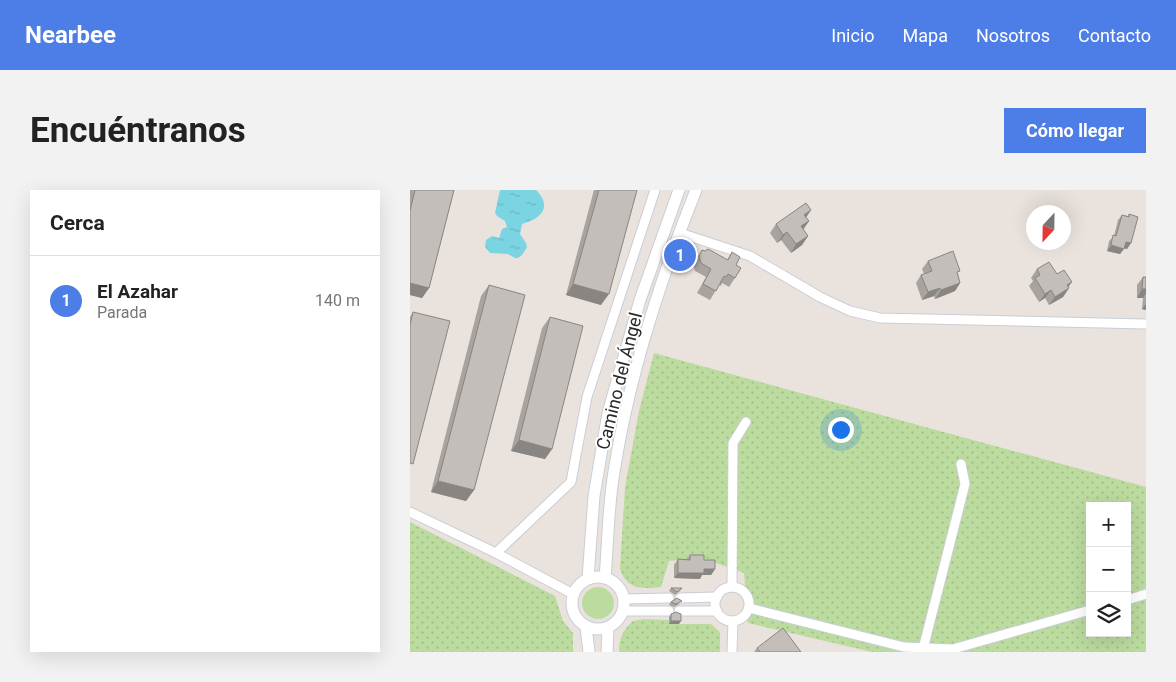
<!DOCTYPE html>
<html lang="es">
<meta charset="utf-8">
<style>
body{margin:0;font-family:Roboto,sans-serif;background:#f2f2f2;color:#222}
.controls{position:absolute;right:15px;bottom:15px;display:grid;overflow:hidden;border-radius:0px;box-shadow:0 5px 20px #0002}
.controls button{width:45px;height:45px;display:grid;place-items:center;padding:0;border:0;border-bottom:1px solid #e0e0e0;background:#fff;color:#222;font:25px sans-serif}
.compass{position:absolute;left:616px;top:15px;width:45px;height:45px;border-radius:50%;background:#fff;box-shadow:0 5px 20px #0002;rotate:202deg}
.you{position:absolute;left:430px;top:239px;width:18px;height:18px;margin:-12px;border:4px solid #fff;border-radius:50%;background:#1a73e8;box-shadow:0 0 0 8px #1a73e833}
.badge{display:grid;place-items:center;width:32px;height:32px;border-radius:50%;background:#4d7ee7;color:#fff;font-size:16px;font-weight:700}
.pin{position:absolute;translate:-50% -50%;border:2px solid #fff;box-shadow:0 1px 5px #0006}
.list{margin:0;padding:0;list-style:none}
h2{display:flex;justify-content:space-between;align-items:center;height:65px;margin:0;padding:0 20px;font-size:21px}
h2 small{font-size:16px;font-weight:400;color:#767676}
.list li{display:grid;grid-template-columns:32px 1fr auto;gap:15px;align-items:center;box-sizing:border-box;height:90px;padding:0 20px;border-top:1px solid #e0e0e0}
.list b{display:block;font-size:19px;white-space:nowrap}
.list p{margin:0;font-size:16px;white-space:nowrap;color:#767676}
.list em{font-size:16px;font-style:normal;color:#767676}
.icon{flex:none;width:28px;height:28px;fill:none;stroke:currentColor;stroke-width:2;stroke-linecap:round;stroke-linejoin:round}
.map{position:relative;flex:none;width:736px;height:462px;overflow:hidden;border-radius:0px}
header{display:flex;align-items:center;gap:30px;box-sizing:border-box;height:70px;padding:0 25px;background:#4d7ee7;color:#fff}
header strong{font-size:24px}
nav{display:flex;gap:28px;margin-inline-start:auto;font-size:18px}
.intro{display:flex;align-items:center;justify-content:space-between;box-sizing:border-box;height:120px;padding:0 30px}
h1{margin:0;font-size:35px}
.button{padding:12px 22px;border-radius:0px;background:#4d7ee7;color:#fff;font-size:18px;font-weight:700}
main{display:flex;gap:30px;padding:0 30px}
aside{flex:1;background:#fff;border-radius:0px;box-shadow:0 5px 20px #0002}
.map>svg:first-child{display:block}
</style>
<header>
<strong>Nearbee</strong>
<nav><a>Inicio</a><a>Mapa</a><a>Nosotros</a><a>Contacto</a></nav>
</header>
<div class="intro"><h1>Encuéntranos</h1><a class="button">Cómo llegar</a></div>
<main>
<aside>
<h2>Cerca<small></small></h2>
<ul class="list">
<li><span class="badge">1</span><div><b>El Azahar</b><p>Parada</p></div><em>140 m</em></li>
</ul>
</aside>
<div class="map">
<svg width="736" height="462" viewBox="0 0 736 462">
<defs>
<pattern id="grass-dots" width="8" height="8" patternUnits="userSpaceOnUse" patternTransform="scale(1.25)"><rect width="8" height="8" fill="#bbdb9f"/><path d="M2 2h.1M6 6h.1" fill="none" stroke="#a1bc89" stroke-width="1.8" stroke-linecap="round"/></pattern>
<pattern id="water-ripples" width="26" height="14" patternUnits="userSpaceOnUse" patternTransform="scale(1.25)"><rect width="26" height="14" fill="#7bd4e2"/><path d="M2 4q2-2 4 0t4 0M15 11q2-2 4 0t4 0" fill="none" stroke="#6ab6c2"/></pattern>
</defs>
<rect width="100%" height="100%" fill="#eae3dd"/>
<g fill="url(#grass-dots)" fill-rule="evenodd">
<path d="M244,163L736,297V462H462L338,433L334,383L292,368L259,371L251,397C232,399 216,400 210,378L215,297L229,221ZM680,316H717V443H680Z"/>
<path d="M0,332L145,406L153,431L163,443V462H0Z"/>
<path d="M234,429L259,430V434H301L310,442V462H209C209,448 213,440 223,431Z"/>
</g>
<circle fill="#bbdb9f" cx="188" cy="413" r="16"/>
<path fill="url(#water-ripples)" d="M90,0H126C143,17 131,29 112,34L110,44L116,53L117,57L112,65L108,68H105L98,64L80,63L75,57L76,50L82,46L89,48L92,39L97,37L95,31L87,26L85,23Z"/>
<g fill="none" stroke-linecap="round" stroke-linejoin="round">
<defs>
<g id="minor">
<path d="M270,43L340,66L410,107L440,121L470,128L736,134"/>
<path d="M0,322L86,363L163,404"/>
<path d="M86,363L161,292L177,207L245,0"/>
<path d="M322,397L323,253L336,232"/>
<circle cx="322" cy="414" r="17"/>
<path d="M270,408L307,407"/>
<path d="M214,409L259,408"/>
<path d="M717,410L736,404"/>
<path d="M339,418L494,457L543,459L680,420"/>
<path d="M213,421H259"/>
<path d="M269,421H307"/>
<path d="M513,459L555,294L551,274"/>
<path d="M322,462L323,431"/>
</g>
<g id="tertiary">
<circle cx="188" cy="413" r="26"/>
<path d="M195,388C198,353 198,317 204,282C219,185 250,90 286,0"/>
<path d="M178,389L184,306L198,223L230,110L269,0"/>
<path d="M176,437L179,462"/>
<path d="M197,462L198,438"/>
</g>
</defs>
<use href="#minor" stroke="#c9cdd6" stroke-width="11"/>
<use href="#tertiary" stroke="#c9cdd6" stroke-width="13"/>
<use href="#minor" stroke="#fff" stroke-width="9"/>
<use href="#tertiary" stroke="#fff" stroke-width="11"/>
</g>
<g fill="#a8a39f">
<path d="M0,0H44L19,98L12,108L0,105Z"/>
<path d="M184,0H227L191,115L156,105Z"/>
<path d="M401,20L396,27L399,31L393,39L398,46L392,55L381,63L371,50L367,53L360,43L366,34Z"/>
<path d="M719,24L721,53L717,59L714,58L710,64L697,61L699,51L704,46L708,30L712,25L718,26Z"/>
<path d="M292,60L317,70L322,62L326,75L325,88L319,97L312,93L311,96L309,95L300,110L287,103L296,87L285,81L283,74Z"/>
<path d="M518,71L548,84L550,93L545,101L525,109L524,106L512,110L506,93L511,85L514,84L512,79Z"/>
<path d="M627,79L647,84L659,98L653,107L639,115L635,108L629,112L619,96L623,91L621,88Z"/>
<path d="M733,87H736V120L732,119L733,108H727V95Z"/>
<path d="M79,95L64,300L56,311L21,302L71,106Z"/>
<path d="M3,122L0,279V127Z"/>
<path d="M140,127L142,259L135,269L101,261L132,138Z"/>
<path d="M280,365L294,370L305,379L301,385H292L290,389L264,388V375L268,369H277Z"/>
<path d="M261,398H272L270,401L265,405L259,401Z"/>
<path d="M261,412L270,414L264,417L259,415Z"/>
<path d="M261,424L269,434H259V427Z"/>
<path d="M347,458L391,462H344Z"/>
</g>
<g fill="#888582">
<path d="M401,20L395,29L394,25Z"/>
<path d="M399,31L393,40L391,36Z"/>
<path d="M377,42L371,50L367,53L373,45Z"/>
<path d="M398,46L392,55L381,63L386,54Z"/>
<path d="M716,52L721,53L717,59L712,58Z"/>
<path d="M701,55L714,59L710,64L697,61Z"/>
<path d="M662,92L656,100L659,98L653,107L639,115L645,107L657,95Z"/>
<path d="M0,93L19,98L12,108L0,105Z"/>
<path d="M550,93L545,101L525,109L531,100Z"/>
<path d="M163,94L199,104L191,115L156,105Z"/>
<path d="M530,98L524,106L512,110L518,102Z"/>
<path d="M732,99H736V103L733,108H727Z"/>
<path d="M641,100L635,108L629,112L635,104Z"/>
<path d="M736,114V120L732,119Z"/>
<path d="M109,250L142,259L135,269L101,261Z"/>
<path d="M28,291L64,300L56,311L21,302Z"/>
<path d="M294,379H305L301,385H292L290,389L264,388L268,383Z"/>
<path d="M261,431H271L269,434H259Z"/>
</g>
<g fill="#c3beb9" stroke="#888582">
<path d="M5,0H44L19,98L0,93V21Z"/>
<path d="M189,0H227L199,104L163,94Z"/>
<path d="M396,13L401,20L394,25L399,31L391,36L398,46L386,54L377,42L373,45L366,34Z"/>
<path d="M719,24L728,27L721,53L716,52L714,59L701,55L703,45L706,46L712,25L719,27Z"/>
<path d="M298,59L318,70L322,62L330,67L326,75L331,78L325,88L318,84L316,87L314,86L306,101L293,94L301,79L291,73L289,66L292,60L295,61Z"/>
<path d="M543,61L550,81L547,82L550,93L531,100L530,98L518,102L511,85L522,81L518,71Z"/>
<path d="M639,72L647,84L654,80L662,92L657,95L659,98L645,107L641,100L635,104L625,88L630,85L627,79Z"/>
<path d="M733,87H736V99H732Z"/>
<path d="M79,95L115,105L64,300L28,291Z"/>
<path d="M3,122L40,131L3,274L0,273V135Z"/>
<path d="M140,127L173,136L142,259L109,250Z"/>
<path d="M280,365H294V370H305V379H294V383H268V369L280,370Z"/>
<path d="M261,398H272L267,402Z"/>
<path d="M267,408L272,411L266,414L261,412Z"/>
<path d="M266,422L271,424V431H261V424Z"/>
<path d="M373,438L391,462H350L347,458Z"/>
</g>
<g text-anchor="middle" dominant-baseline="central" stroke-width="4" stroke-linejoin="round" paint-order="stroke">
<g font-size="18" fill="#2a2a2a" stroke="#fff">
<text transform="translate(209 191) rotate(-76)">Camino del Ángel</text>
</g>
</g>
</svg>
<div class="controls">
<button>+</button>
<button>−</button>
<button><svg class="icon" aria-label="layers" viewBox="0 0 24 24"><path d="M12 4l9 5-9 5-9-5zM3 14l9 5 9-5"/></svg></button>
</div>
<svg class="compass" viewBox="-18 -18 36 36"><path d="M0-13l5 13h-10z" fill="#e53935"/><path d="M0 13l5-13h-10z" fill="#767676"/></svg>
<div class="you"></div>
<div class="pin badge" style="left:270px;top:65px">1</div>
</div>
</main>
